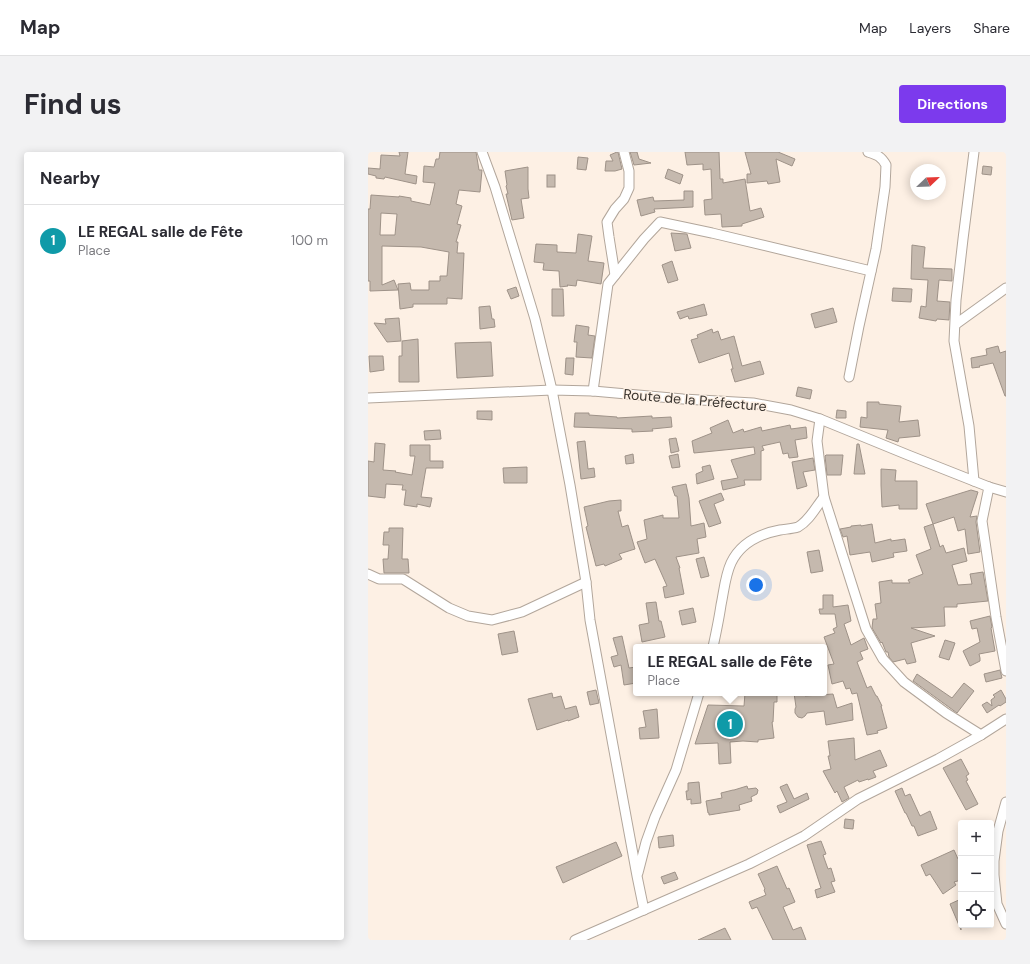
<!DOCTYPE html>
<meta charset="utf-8">
<style>
body{margin:0;font-family:"DM Sans",sans-serif;background:#f2f2f3;color:#2b2b33}
.controls{position:absolute;right:12px;bottom:12px;display:grid;overflow:hidden;border-radius:4px;box-shadow:0 2px 10px #0003}
.controls button{width:36px;height:36px;display:grid;place-items:center;padding:0;border:0;border-bottom:1px solid #e1e1e2;background:#fff;color:#2b2b33;font:20px sans-serif}
.compass{position:absolute;left:542px;top:12px;width:36px;height:36px;border-radius:50%;background:#fff;box-shadow:0 2px 10px #0003;rotate:67deg}
.you{position:absolute;left:388px;top:433px;width:14px;height:14px;margin:-10px;border:3px solid #fff;border-radius:50%;background:#1a73e8;box-shadow:0 0 0 6px #1a73e833}
.badge{display:grid;place-items:center;width:26px;height:26px;border-radius:50%;background:#7c3aed;color:#fff;font-size:13px;font-weight:700}
.pin{position:absolute;translate:-50% -50%;border:2px solid #fff;box-shadow:0 1px 4px #0006}
.popup{position:absolute;left:265px;top:492px;width:194px;height:52px;box-sizing:border-box;display:grid;place-content:center;border-radius:4px;background:#fff;filter:drop-shadow(0 1px 3px #0005);font-size:13px;white-space:nowrap;color:#7c7c81}
.popup b{font-size:15px;color:#2b2b33}
.popup::after{content:'';position:absolute;left:50%;top:100%;margin-left:-8px;border:8px solid transparent;border-top-color:#fff}
.list{margin:0;padding:0;list-style:none}
h2{display:flex;justify-content:space-between;align-items:center;height:52px;margin:0;padding:0 16px;font-size:17px}
h2 small{font-size:13px;font-weight:400;color:#7c7c81}
.list li{display:grid;grid-template-columns:26px 1fr auto;gap:12px;align-items:center;box-sizing:border-box;height:72px;padding:0 16px;border-top:1px solid #e1e1e2}
.list b{display:block;font-size:15px;white-space:nowrap}
.list p{margin:0;font-size:13px;white-space:nowrap;color:#7c7c81}
.list em{font-size:13px;font-style:normal;color:#7c7c81}
.icon{flex:none;width:22px;height:22px;fill:none;stroke:currentColor;stroke-width:2;stroke-linecap:round;stroke-linejoin:round}
.map{position:relative;flex:none;width:638px;height:788px;overflow:hidden;border-radius:4px}
header{display:flex;align-items:center;gap:24px;box-sizing:border-box;height:56px;padding:0 20px;background:#fff;border-bottom:1px solid #e1e1e2}
header strong{font-size:19px}
nav{display:flex;gap:22px;margin-inline-start:auto;font-size:14px}
.intro{display:flex;align-items:center;justify-content:space-between;box-sizing:border-box;height:96px;padding:0 24px}
h1{margin:0;font-size:28px}
.button{padding:10px 18px;border-radius:4px;background:#7c3aed;color:#fff;font-size:14px;font-weight:700}
main{display:flex;gap:24px;padding:0 24px}
aside{flex:1;background:#fff;border-radius:4px;box-shadow:0 2px 10px #0003}
.map>svg:first-child{display:block}
</style>
<header>
<strong>Map</strong>
<nav><a>Map</a><a>Layers</a><a>Share</a></nav>
</header>
<div class="intro"><h1>Find us</h1><a class="button">Directions</a></div>
<main>
<aside>
<h2>Nearby<small></small></h2>
<ul class="list">
<li><span class="badge" style="background:#0f9aa8">1</span><div><b>LE REGAL salle de Fête</b><p>Place</p></div><em>100 m</em></li>
</ul>
</aside>
<div class="map">
<svg width="638" height="788" viewBox="0 0 638 788">
<rect width="100%" height="100%" fill="#fdf0e4"/>
<g fill="#c5b9ae" stroke="#9e9288" fill-rule="evenodd">
<path d="M31,0H40L37,22L49,24L48,32L17,25L16,27L8,26V24L0,22V16L12,17L13,3L32,4Z"/>
<path d="M72,0H108L111,18H114L112,40L91,38L88,52L94,54L89,72L93,73L88,90H90L89,101H96L94,147L79,146V152H45V155L32,157L30,132L42,131L43,138H61V129H72V124H79L81,100L53,95L14,94V133L26,128L30,138L2,139V129H0V57H2L3,43L31,45V44L43,46V49L62,53L67,31L55,30L56,14L66,15L68,7H71ZM13,61L29,62L27,83H12Z"/>
<path d="M249,0H250L254,17L247,19H237L238,9H245L242,3Z"/>
<path d="M262,0H269L271,7L283,11L266,13Z"/>
<path d="M317,0H351L352,27H355V31L377,27L382,59L393,56L396,65L374,72V74L354,75L353,62L337,63L336,48L344,47L343,17L335,18V12L319,13Z"/>
<path d="M377,0H410L427,7L424,14L408,7L412,30L400,32L399,29L379,31V22H383Z"/>
<path d="M210,5L220,6L218,18L209,17Z"/>
<path d="M615,14L624,15L623,23L614,22Z"/>
<path d="M160,15V37L161,46L153,47L156,66L144,68L138,42H140L138,34L139,33L137,19Z"/>
<path d="M300,17L315,23L312,32L297,26Z"/>
<rect x="179" y="23" width="8" height="12"/>
<path d="M316,39H325V55L286,57L287,60L273,64L269,48L285,45L286,49L316,48Z"/>
<path d="M303,81L319,82L323,96L307,99Z"/>
<path d="M210,82L224,84L220,109L236,111L233,132L209,128L208,134L199,133L200,134L192,135L191,119L175,118L176,111L166,110L168,92L189,93V100L208,101Z"/>
<path d="M544,93L557,95L555,116L584,117V129L571,128L569,149L582,150L581,168L569,167L568,169L551,166L553,154L558,155L560,128L543,127Z"/>
<path d="M304,109L310,128L300,131L294,113Z"/>
<path d="M148,135L151,144L143,147L139,138Z"/>
<path d="M525,136L544,137L543,150L524,149Z"/>
<path d="M184,137H195L196,164H184Z"/>
<path d="M336,152L339,163L321,167L320,164L312,167L309,160Z"/>
<path d="M122,154L124,167H126L127,175L112,177L111,155Z"/>
<path d="M465,156L469,170L447,176L443,162Z"/>
<path d="M31,166L33,189L19,190L6,171L18,172L17,167Z"/>
<path d="M208,173L221,175L220,183L227,184L224,206L208,205L209,190H206Z"/>
<path d="M344,177L345,181L350,179L353,188L366,184L374,214L392,209L396,222L367,230L363,217H365L361,201L331,211L323,188L330,186L329,183Z"/>
<path d="M50,187L51,230H31V204H34V189Z"/>
<path d="M123,190L125,224L89,226L87,191Z"/>
<path d="M630,194L632,201L638,199V244H637L625,211L611,214L612,215L604,216L603,206L619,203L618,197Z"/>
<path d="M1,204H15L16,218L2,220Z"/>
<path d="M198,206H206L205,223L197,222Z"/>
<path d="M430,235L444,238L442,247L428,244Z"/>
<path d="M499,250H511V252L533,254L531,270L550,268L552,284L531,286L530,290L518,286L520,278L492,275L493,265L499,266Z"/>
<path d="M469,258L478,259V266H468Z"/>
<path d="M109,259H124V268L109,267Z"/>
<path d="M207,261H221V263L249,265V266L284,264V266L303,265L304,275L284,277L285,279L264,280V277L206,275Z"/>
<path d="M360,268L365,281L375,277L376,280L393,275L394,279L422,273L423,277L438,275L439,286L427,288L430,305L421,306L420,301L415,302L412,290L394,294L396,298L393,299V328H376L377,333L355,338L353,329L370,326L363,308L387,302L386,295L326,301L324,289L344,281L342,276Z"/>
<path d="M72,278L73,287L57,288L56,279Z"/>
<path d="M308,286L311,299L303,301L301,287Z"/>
<path d="M217,289L220,317L226,316L227,325L213,327L209,290Z"/>
<path d="M7,291L17,292L15,318L28,319L27,320L44,323L47,304H42V293H62V309H75V316H58L53,345L64,346L62,355L49,352V355L36,353L38,338H34L35,333L18,332L17,346L0,344V309L6,310Z"/>
<path d="M489,292H491L497,322H486Z"/>
<path d="M265,302L266,311L258,312L257,304Z"/>
<path d="M310,302L312,315L304,316L301,304Z"/>
<path d="M458,303H475L473,323H459L457,304Z"/>
<path d="M445,306L447,318L435,320L439,334L429,337L424,310Z"/>
<path d="M342,313L346,327L329,332L328,322L335,319L334,315Z"/>
<path d="M159,315V331H136L135,316Z"/>
<path d="M513,317L528,318L527,329H549V357H531V353L514,355L513,333Z"/>
<path d="M318,332L321,346L323,374L336,371L338,385L329,387L331,401L308,405L312,416H311L316,442L297,446L295,435L299,434L287,407L277,411L269,390L279,387L276,368L295,363V366H311L309,344H307L304,335Z"/>
<path d="M603,338L610,340L602,365L609,364L608,370L612,400L600,402L597,377L590,379L586,365L565,372L558,352Z"/>
<path d="M353,341L356,348L346,352L353,371L341,375L331,349Z"/>
<path d="M253,348V359H250L254,375L260,373L267,397L251,402L254,407L237,414L236,412L228,414L218,375L220,374L216,355L241,349Z"/>
<path d="M504,372L507,391L523,387V389L537,387L539,399L525,401L526,405L504,410L502,400L482,403L479,384L475,385L472,377L483,375V374L493,373V374Z"/>
<path d="M565,372L572,395L575,393L578,401L596,396L599,409L584,413L590,433L604,432L602,422L615,420L620,449L589,452V455H576L577,474L543,476L567,484L543,491L548,510L539,512L537,507L525,510L521,505L520,500H518L514,490L513,491L504,476L505,467H509L507,452L513,451L511,430L524,428V431H542L540,428L555,422L548,403L563,397L556,375Z"/>
<path d="M21,376H35L34,407H40L41,421H16L15,407H20L21,393H15L16,380H21Z"/>
<path d="M451,398L455,419L443,421L439,400Z"/>
<path d="M336,405L341,424L333,426L328,407Z"/>
<path d="M455,443H465V455L480,453L483,469L476,472L483,493L496,486L500,497L492,500L495,507L489,510L499,536L503,534L508,544H509L514,554H513L519,576L509,579L510,581L499,583L489,541L484,542L482,536L478,537L475,529L464,532L460,513L466,512L456,485L467,481L465,477L469,475L467,462H452L451,457H455Z"/>
<path d="M288,450L291,469H293L297,485L274,490L271,473L281,471L278,451Z"/>
<path d="M325,456L328,470L314,473L311,459Z"/>
<path d="M622,464L624,475L623,476L627,499L611,502L612,506V509L602,514L595,499L612,490L609,476L604,477L602,469Z"/>
<path d="M146,479L150,500L134,503L130,482Z"/>
<path d="M254,484L261,516L268,515V531L256,533L253,513L246,515L243,505L250,503L245,486Z"/>
<path d="M577,488L587,491L581,508L571,505Z"/>
<path d="M632,518L634,526L618,530L616,522Z"/>
<path d="M549,522L584,546L596,531L606,539L589,561L545,529Z"/>
<path d="M228,538L231,551L222,553L219,540Z"/>
<path d="M633,538L638,547V550L632,554L631,553L619,561L614,553L619,550L624,554L623,548L627,545L625,543Z"/>
<path d="M184,541L185,546L193,544L197,557L208,554L211,565L200,569V568L169,578L160,547Z"/>
<path d="M377,541H409V550H406L405,570H404L406,586L390,588V590L375,589L362,590L363,611L351,612L350,591L327,592L340,553L376,554Z"/>
<path d="M426,541H436L437,544L465,542L469,556L484,551L485,568L458,573L456,559L439,561L437,564L434,566L430,565L427,561V557L428,555Z"/>
<path d="M289,557L291,586L272,587L271,576L278,575L275,559Z"/>
<path d="M486,586L487,608L512,598L519,614L505,619L508,625L500,628V627L491,630L490,628L476,635L481,646L474,650L469,639L467,641L455,619L463,617L460,604H462L460,589Z"/>
<path d="M593,607L601,622L598,624L600,628L598,629L610,652L598,658L575,616Z"/>
<path d="M331,630L333,651L323,652V647L319,648L318,639H320V631Z"/>
<path d="M419,632L426,647L439,641L441,647L412,661L409,654L419,650L412,635Z"/>
<path d="M379,634L380,637L388,636L390,638L389,642L383,645L384,649L371,653L372,658L341,663V661H340L338,649L354,646L353,641L365,638H366Z"/>
<path d="M534,636L537,644L542,642L552,664L562,659L569,677L550,684L546,674H544L538,661H537L527,639Z"/>
<path d="M477,667L486,668L485,677L476,676Z"/>
<path d="M305,683L306,694L291,696L290,685Z"/>
<path d="M453,689L458,702L455,703L460,717L463,716L467,729L463,730L467,740L449,746L447,738L453,736L439,693Z"/>
<path d="M248,690L254,704L195,731L188,715Z"/>
<path d="M586,698L590,707L591,706L593,712V728L586,730L588,733L575,742L562,722L558,724L553,713Z"/>
<path d="M409,714L419,737L421,736L427,750L415,755L425,778L433,775L438,788H405L389,755L384,757L381,750L398,743L396,738L397,737L390,722Z"/>
<path d="M307,720L310,727L296,732L293,725Z"/>
<path d="M593,747V778L582,752Z"/>
<path d="M357,776L363,788H330Z"/>
</g>
<g fill="none" stroke-linecap="round" stroke-linejoin="round">
<defs>
<g id="minor">
<path d="M114,0L127,35L167,167L184,238L202,333L218,430L222,468L269,724L276,758"/>
<path d="M606,0L595,87L588,148L586,189L601,274L606,329"/>
<path d="M247,123L241,85L239,70L247,57L256,47L261,36V19L256,0"/>
<path d="M588,172L638,136"/>
<path d="M481,225L491,174L508,97L517,35L518,13C513,4 509,3 500,0"/>
<path d="M225,239L240,132L276,87L292,70L344,81L503,119"/>
<path d="M0,246L184,238L225,239L315,247L385,251L423,258L452,267L540,303L621,335L638,340"/>
<path d="M452,267L449,289L456,345L498,477L515,507L536,530L578,561L613,583"/>
<path d="M621,335L614,369L628,465L638,519"/>
<path d="M0,422L11,427H35L81,456L100,464L124,468L154,460L218,430"/>
<path d="M345,495C348,481 351,467 353,453C356,439 357,424 363,411C372,392 391,382 412,378C417,377 424,377 430,375C441,369 448,355 456,345"/>
<path d="M638,650L630,679L626,709V723L629,752L638,772"/>
<path d="M270,721L278,690L287,665L308,618L331,541"/>
<path d="M207,788L381,712L436,684L490,647L570,607L613,583L638,567"/>
</g>
</defs>
<use href="#minor" stroke="#b2a69b" stroke-width="11"/>
<use href="#minor" stroke="#fff" stroke-width="9"/>
</g>
<g text-anchor="middle" dominant-baseline="central" stroke-width="3" stroke-linejoin="round" paint-order="stroke">
<g font-size="14" fill="#39342f" stroke="#fdf0e4">
<text transform="translate(327 248) rotate(5)">Route de la Préfecture</text>
</g>
</g>
</svg>
<div class="controls">
<button>+</button>
<button>−</button>
<button><svg class="icon" aria-label="locate" viewBox="0 0 24 24"><circle cx="12" cy="12" r="6"/><path d="M12 2v4M12 18v4M2 12h4M18 12h4"/></svg></button>
</div>
<svg class="compass" viewBox="-18 -18 36 36"><path d="M0-13l5 13h-10z" fill="#e53935"/><path d="M0 13l5-13h-10z" fill="#7c7c81"/></svg>
<div class="you"></div>
<div class="pin badge" style="left:362px;top:572px;background:#0f9aa8">1</div>
<div class="popup"><b>LE REGAL salle de Fête</b>Place</div>
</div>
</main>
